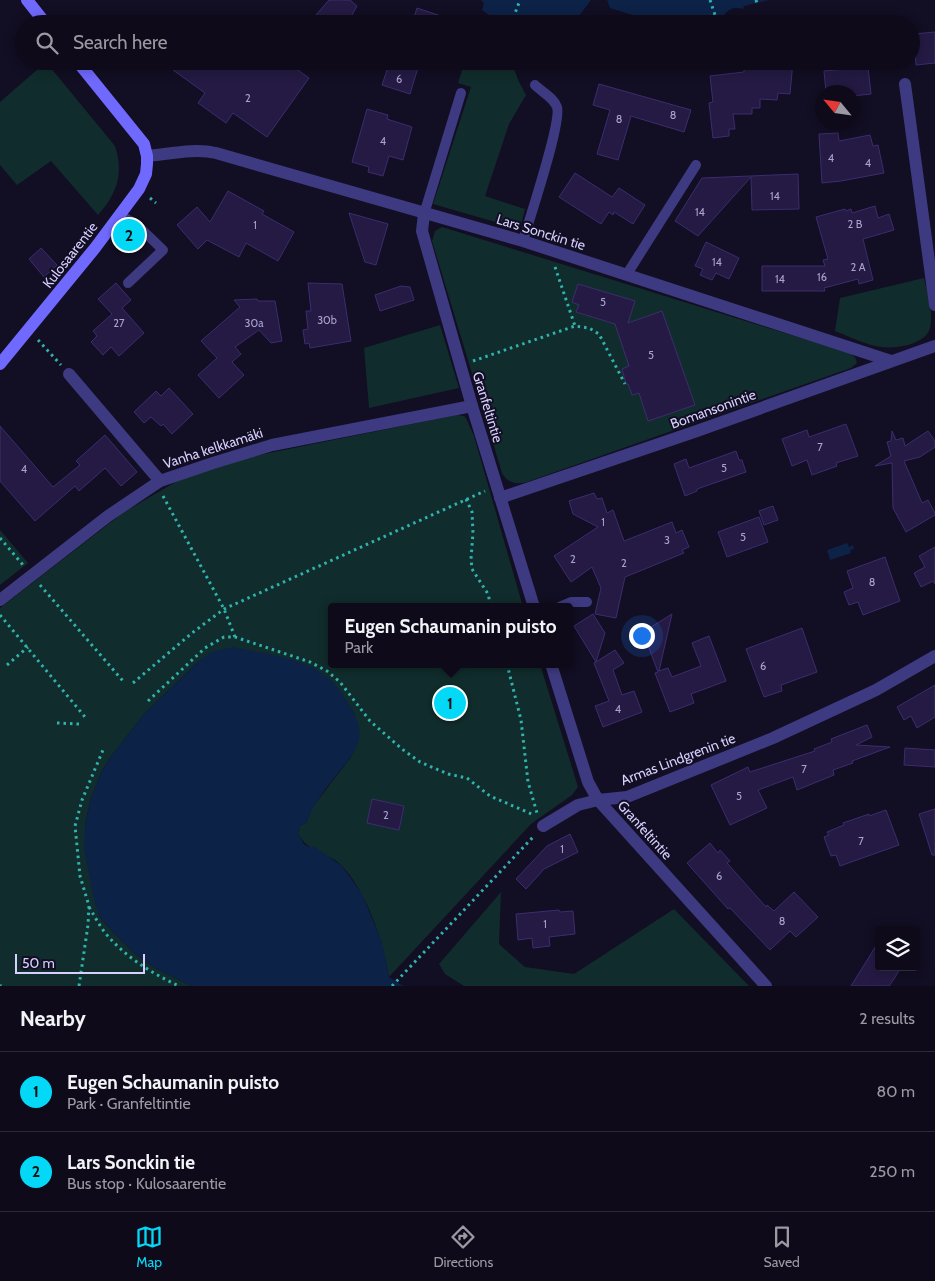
<!DOCTYPE html>
<meta charset="utf-8">
<style>
body{margin:0;font-family:Cabin,sans-serif;background:#1c1827;color:#f1f3f6}
.controls{position:absolute;right:15px;bottom:15px;display:grid;overflow:hidden;border-radius:5px;box-shadow:0 2px 12px #0003}
.controls button{width:45px;height:45px;display:grid;place-items:center;padding:0;border:0;border-bottom:1px solid #2e2b39;background:#0e0a1a;color:#f1f3f6;font:25px sans-serif}
.compass{position:absolute;left:815px;top:85px;width:45px;height:45px;border-radius:50%;background:#0e0a1a;box-shadow:0 2px 12px #0003;rotate:299deg}
.scale{position:absolute;left:15px;bottom:12px;width:130px;box-sizing:border-box;padding-left:5px;border:2px solid #d7d0fe;border-top:0;font-size:14px;line-height:18px;white-space:nowrap;color:#d7d0fe;-webkit-text-stroke:4px #120e23;paint-order:stroke}
.you{position:absolute;left:641px;top:635px;width:18px;height:18px;margin:-12px;border:4px solid #fff;border-radius:50%;background:#1a73e8;box-shadow:0 0 0 8px #1a73e833}
.badge{display:grid;place-items:center;width:32px;height:32px;border-radius:50%;background:#03d8f7;color:#111;font-size:16px;font-weight:700}
.pin{position:absolute;translate:-50% -50%;border:2px solid #fff;box-shadow:0 1px 5px #0006}
.popup{position:absolute;left:328px;top:603px;width:245px;height:65px;box-sizing:border-box;display:grid;place-content:center;border-radius:5px;background:#0e0a1a;filter:drop-shadow(0 1px 4px #0005);font-size:16px;white-space:nowrap;color:#9b9aa2}
.popup b{font-size:19px;color:#f1f3f6}
.popup::after{content:'';position:absolute;left:50%;top:100%;margin-left:-10px;border:10px solid transparent;border-top-color:#0e0a1a}
.list{margin:0;padding:0;list-style:none}
h2{display:flex;justify-content:space-between;align-items:center;height:65px;margin:0;padding:0 20px;font-size:21px}
h2 small{font-size:16px;font-weight:400;color:#9b9aa2}
.list li{display:grid;grid-template-columns:32px 1fr auto;gap:15px;align-items:center;box-sizing:border-box;height:80px;padding:0 20px;border-top:1px solid #2e2b39}
.list b{display:block;font-size:19px;white-space:nowrap}
.list p{margin:0;font-size:16px;white-space:nowrap;color:#9b9aa2}
.list em{font-size:16px;font-style:normal;color:#9b9aa2}
.icon{flex:none;width:28px;height:28px;fill:none;stroke:currentColor;stroke-width:2;stroke-linecap:round;stroke-linejoin:round}
.map{position:relative;flex:none;width:935px;height:986px;overflow:hidden}
.search{position:absolute;background:#0e0a1a;box-shadow:0 2px 12px #0003;left:15px;right:15px;top:15px;height:55px;display:flex;align-items:center;gap:12px;box-sizing:border-box;padding:0 18px;border-radius:28px;color:#9b9aa2;font-size:19px}
.sheet{height:225px;background:#0e0a1a}
nav{display:flex;justify-content:space-around;align-items:center;box-sizing:border-box;height:70px;border-top:1px solid #2e2b39;background:#0e0a1a;font-size:14px;color:#9b9aa2}
nav a{display:grid;justify-items:center;gap:2px}
nav .on{color:#03d8f7}
.map>svg:first-child{display:block}
</style>
<div class="map">
<svg width="935" height="986" viewBox="0 0 935 986">
<rect width="100%" height="100%" fill="#120e23"/>
<g fill="#112c2c">
<path d="M465,61H511L519,82L526,95L509,124L485,196L525,209L520,229L433,204L471,87L458,83Z"/>
<path d="M46,62L115,146C124,174 117,194 98,215L51,161L17,185L0,165V102Z"/>
<path d="M442,227L849,353L855,357L857,363L851,368L527,482C517,485 507,483 502,473L432,241L435,231Z"/>
<path d="M924,278C927,293 934,313 930,328C925,346 891,350 875,346C862,343 848,336 835,331L840,298Z"/>
<path d="M440,325L459,388L369,408L364,348Z"/>
<path d="M457,415L464,416L466,418L474,436L523,607H331V664H540L578,787L572,795L531,824L389,977C383,941 368,895 343,867C330,852 308,854 298,833L300,826L307,822L311,809L351,757L355,715L338,689L198,662L144,714L110,758L101,773L90,801L85,826L99,916L111,930L135,954L155,968L192,986H0V608L124,512L179,480L249,457Z"/>
<path d="M0,530L28,563L0,585Z"/>
<path d="M501,892L499,944L525,967L574,974L674,909L749,986H464L445,974L439,964Z"/>
</g>
<g fill="#0d2247">
<path d="M481,0H591L573,24H502L482,10L484,3Z"/>
<path d="M607,0H769L744,6L743,9C729,5 725,14 717,24H661L610,8Z"/>
<path d="M847,543L849,547L853,545L854,549L850,550L851,553L830,560L827,550Z"/>
<path d="M233,647C264,654 302,657 327,677C338,686 346,699 352,710C359,722 362,734 357,746C354,754 347,762 342,768C329,785 314,801 307,822L300,826L298,833L304,844L309,847H315L342,866L362,894L382,942L389,977L403,986H192L155,968L135,954L111,930L99,916L94,900L84,849L85,826L90,801L101,773L110,758L144,714L198,662L211,652Z"/>
</g>
<g fill="#241a43" stroke="#3c2d6f">
<path d="M329,0H350L357,6L347,24H327L316,15Z"/>
<path d="M417,8L456,21V24H412Z"/>
<path d="M935,32V63L916,65L914,34Z"/>
<path d="M179,61H285L309,78L267,137L233,113L226,123L198,103L205,93L173,70Z"/>
<path d="M390,61H420L410,94L382,85Z"/>
<path d="M744,61H793L790,94L778,93L777,100L760,99V108H752V114H733L735,129H729V136L713,138L709,103L713,102L710,76L744,72Z"/>
<path d="M868,67L871,94L852,96V92H826L824,71Z"/>
<path d="M599,84L691,110L684,132L631,116L618,160L597,154L610,110L593,105Z"/>
<path d="M367,109L388,115L387,119L412,127L403,160L389,156L383,176L368,172L369,167L352,162Z"/>
<path d="M838,133L839,141L870,135L873,146L878,145L884,173L841,181L822,183L819,134Z"/>
<path d="M575,173L612,197L619,188L645,205L633,224L614,212L613,215L609,212L601,224L559,197Z"/>
<path d="M798,174L799,209L752,210L751,177L698,236L675,221L702,178Z"/>
<path d="M228,191L264,211L262,214L294,232L278,261L246,243L239,257L207,240L198,249L177,225L197,207L210,222Z"/>
<path d="M875,206L878,218L889,214L894,230L863,239L873,280L859,284L858,279L824,288L825,291H762V266H825L823,260L828,259L816,217L845,209L846,211L851,209L852,213Z"/>
<path d="M349,213L388,224L376,265L365,262Z"/>
<path d="M706,242L739,258L729,279L716,273L712,280L700,275L703,269L695,266Z"/>
<path d="M41,248L57,265L44,277L29,259Z"/>
<path d="M116,283L131,300L122,308L144,333L119,356L111,347L103,355L91,342L97,336L93,331L112,314L98,299Z"/>
<path d="M308,283L342,284L351,341L310,348L309,343L305,344L303,330L308,329L306,311H311Z"/>
<path d="M578,284L635,301L628,323L662,311L695,405L648,421L639,393L632,395L628,384H626L622,369L629,366L615,324L576,312L579,305L572,302Z"/>
<path d="M401,286L410,287L414,300L380,311L375,295Z"/>
<path d="M257,299L258,301H275L282,341L271,343L259,330L235,347L241,354L232,362L244,375L219,398L198,375L217,358L201,341L240,307L234,300Z"/>
<path d="M169,388L193,414L172,434L163,424L161,426L151,417L144,423L134,412L156,391L161,396Z"/>
<path d="M846,424L858,456L836,463L837,466L812,475L807,460L792,466L782,439L807,430L809,437Z"/>
<path d="M0,426L53,487L80,465L76,461L105,435L137,472L121,486L105,468L79,491L75,486L35,521L0,481Z"/>
<path d="M892,431L896,440L903,438L905,446L928,431L935,441V447L920,457L904,461L922,503L928,500L935,513V515L906,532L893,508L892,463L875,466L891,456L887,442L891,441Z"/>
<path d="M736,451L739,460H742L746,472L697,489V491L685,496L674,464L686,459L689,468Z"/>
<path d="M594,493L597,499L602,498L607,513L613,510L624,541L672,522L676,533L682,530L689,547L682,550L684,553L625,577L616,618L595,614L601,588L592,567L571,582L554,556L598,527L573,514L569,501Z"/>
<path d="M773,506L778,520L764,525L759,511Z"/>
<path d="M759,517L768,542L727,557L718,532Z"/>
<path d="M935,547V584L933,581L921,587L914,573L925,567L919,556Z"/>
<path d="M885,557L900,601L863,615L858,602L849,605L844,592L853,588L847,571Z"/>
<path d="M593,614L605,633L596,662L615,650L624,663L613,670L622,695L634,691L642,712L603,727L595,706L609,701L594,663L596,662L574,626Z"/>
<path d="M672,614L659,671L668,668L672,677L701,666L692,643L709,636L726,681L691,694L694,703L670,712L655,673L658,672L643,632Z"/>
<path d="M802,628L817,672L781,685L782,691L764,697L746,649Z"/>
<path d="M935,685V717L917,728L911,716L904,720L897,707Z"/>
<path d="M867,725L872,737L856,745L890,747L852,761L853,763L833,770L834,775L797,790L793,777L758,790L767,808L730,825L711,785L748,767L750,772L815,751L814,749L832,742L831,739Z"/>
<path d="M905,748L935,750V767L904,765Z"/>
<path d="M372,799L404,806L399,830L367,823Z"/>
<path d="M935,809V855H932L919,814Z"/>
<path d="M886,810L899,845L840,866L836,855L831,856L824,837L829,835L827,832L844,825L843,823L869,814V816Z"/>
<path d="M570,834L578,852L544,869L526,889L516,879L547,846Z"/>
<path d="M710,843L718,853L720,850L730,861L727,863L766,907L767,905L774,911L794,892L818,917L796,937L790,931L770,950L730,908L728,909L687,863Z"/>
<path d="M559,910L560,912L573,911L575,934L549,937L550,946L533,948L532,938L518,940L516,914Z"/>
<path d="M879,941V967H901L894,979L889,986H851Z"/>
</g>
<g fill="none" stroke-linecap="round" stroke-linejoin="round">
<g stroke="#30b3ae" stroke-width="3" stroke-dasharray="2.5 4" stroke-linecap="butt">
<path d="M710,0L718,24"/>
<path d="M756,0L757,4"/>
<path d="M511,24L520,0"/>
<path d="M150,198L156,203"/>
<path d="M555,267L575,326"/>
<path d="M38,340L61,365"/>
<path d="M473,361L575,326L589,328L599,334L625,384"/>
<path d="M163,496L224,609L235,637"/>
<path d="M466,499L472,512L473,533L471,559L472,569L488,594L491,607"/>
<path d="M0,538L23,565"/>
<path d="M40,585L123,681"/>
<path d="M0,615L85,717"/>
<path d="M507,664L521,720L528,782L537,813"/>
<path d="M7,665L28,647"/>
<path d="M133,683L192,633L224,609L485,491"/>
<path d="M148,701L205,648L224,637H235L310,662L327,671L340,682L370,721L402,749L420,762L448,774L467,778L490,796L534,815"/>
<path d="M57,723L79,724"/>
<path d="M89,907C94,915 98,923 103,930C122,955 151,973 179,986"/>
<path d="M0,985L1,986"/>
<path d="M79,986L88,925L89,906L80,876L75,826L82,800L103,750"/>
<path d="M392,986L534,836"/>
</g>
<g stroke="#3e3a81" stroke-width="10">
<path d="M424,214L461,93"/>
<path d="M120,215L137,225L163,250L128,283"/>
<path d="M523,241C529,220 562,122 557,107C554,98 542,92 535,85"/>
<path d="M627,274L696,165"/>
<path d="M559,607L571,602H587"/>
</g>
<g stroke="#3e3a81" stroke-width="12">
<path d="M905,84L935,305"/>
<path d="M147,156C169,154 195,148 216,153L523,241L891,361"/>
<path d="M424,214L422,231L472,406L534,607"/>
<path d="M69,374L160,481"/>
<path d="M500,498L694,432L935,346"/>
<path d="M0,600L108,516L160,481L213,463L272,445L472,406"/>
<path d="M551,664L588,782L598,800L766,986"/>
<path d="M543,826L578,805L598,800L627,797L773,738L876,690L935,656"/>
</g>
<g stroke="#7069fd" stroke-width="12">
<path d="M27,0L46,24"/>
<path d="M0,364L95,248L139,189L146,174L147,164V156L144,144L77,61"/>
</g>
</g>
<g text-anchor="middle" dominant-baseline="central" stroke-width="4" stroke-linejoin="round" paint-order="stroke">
<g font-size="11" fill="#aaa2cf">
<text x="399" y="79">6</text>
<text x="248" y="98">2</text>
<text x="673" y="115">8</text>
<text x="619" y="119">8</text>
<text x="383" y="141">4</text>
<text x="831" y="158">4</text>
<text x="868" y="163">4</text>
<text x="775" y="196">14</text>
<text x="700" y="212">14</text>
<text x="855" y="224">2 B</text>
<text x="255" y="225">1</text>
<text x="717" y="262">14</text>
<text x="858" y="267">2 A</text>
<text x="822" y="277">16</text>
<text x="780" y="279">14</text>
<text x="603" y="302">5</text>
<text x="327" y="320">30b</text>
<text x="119" y="323">27</text>
<text x="254" y="323">30a</text>
<text x="651" y="355">5</text>
<text x="820" y="447">7</text>
<text x="724" y="468">5</text>
<text x="24" y="469">4</text>
<text x="603" y="522">1</text>
<text x="743" y="537">5</text>
<text x="667" y="540">3</text>
<text x="573" y="559">2</text>
<text x="624" y="563">2</text>
<text x="872" y="582">8</text>
<text x="763" y="666">6</text>
<text x="618" y="709">4</text>
<text x="804" y="769">7</text>
<text x="739" y="796">5</text>
<text x="386" y="815">2</text>
<text x="861" y="841">7</text>
<text x="562" y="849">1</text>
<text x="719" y="876">6</text>
<text x="782" y="921">8</text>
<text x="545" y="924">1</text>
</g>
<g font-size="14" fill="#d7d0fe" stroke="#120e23">
<text transform="translate(541 232) rotate(17)">Lars Sonckin tie</text>
<text transform="translate(70 255) rotate(-52)">Kulosaarentie</text>
<text transform="translate(488 407) rotate(73)">Granfeltintie</text>
<text transform="translate(713 409) rotate(-20)">Bomansonintie</text>
<text transform="translate(213 448) rotate(-18)">Vanha kelkkamäki</text>
<text transform="translate(678 759) rotate(-21)">Armas Lindgrenin tie</text>
<text transform="translate(645 830) rotate(48)">Granfeltintie</text>
</g>
</g>
</svg>
<div class="controls">
<button><svg class="icon" aria-label="layers" viewBox="0 0 24 24"><path d="M12 4l9 5-9 5-9-5zM3 14l9 5 9-5"/></svg></button>
</div>
<svg class="compass" viewBox="-18 -18 36 36"><path d="M0-13l5 13h-10z" fill="#e53935"/><path d="M0 13l5-13h-10z" fill="#9b9aa2"/></svg>
<div class="scale">50 m</div>
<div class="you"></div>
<div class="pin badge" style="left:450px;top:703px">1</div>
<div class="popup"><b>Eugen Schaumanin puisto</b>Park</div>
<div class="pin badge" style="left:129px;top:235px">2</div>
<div class="search"><svg class="icon" aria-label="search" viewBox="0 0 24 24"><circle cx="10" cy="10" r="6"/><path d="M15 15l6 6"/></svg>Search here</div>
</div>
<section class="sheet">
<h2>Nearby<small>2 results</small></h2>
<ul class="list">
<li><span class="badge">1</span><div><b>Eugen Schaumanin puisto</b><p>Park · Granfeltintie</p></div><em>80 m</em></li>
<li><span class="badge">2</span><div><b>Lars Sonckin tie</b><p>Bus stop · Kulosaarentie</p></div><em>250 m</em></li>
</ul>
</section>
<nav>
<a class="on"><svg class="icon" aria-label="map" viewBox="0 0 24 24"><path d="M3 6l6-2 6 2 6-2v14l-6 2-6-2-6 2zM9 4v14M15 6v14"/></svg>Map</a>
<a><svg class="icon" aria-label="directions" viewBox="0 0 24 24"><path d="M12 3l9 9-9 9-9-9zM9 14v-3h6M13 9l2 2-2 2"/></svg>Directions</a>
<a><svg class="icon" aria-label="saved" viewBox="0 0 24 24"><path d="M7 4h10v16l-5-4-5 4z"/></svg>Saved</a>
</nav>
